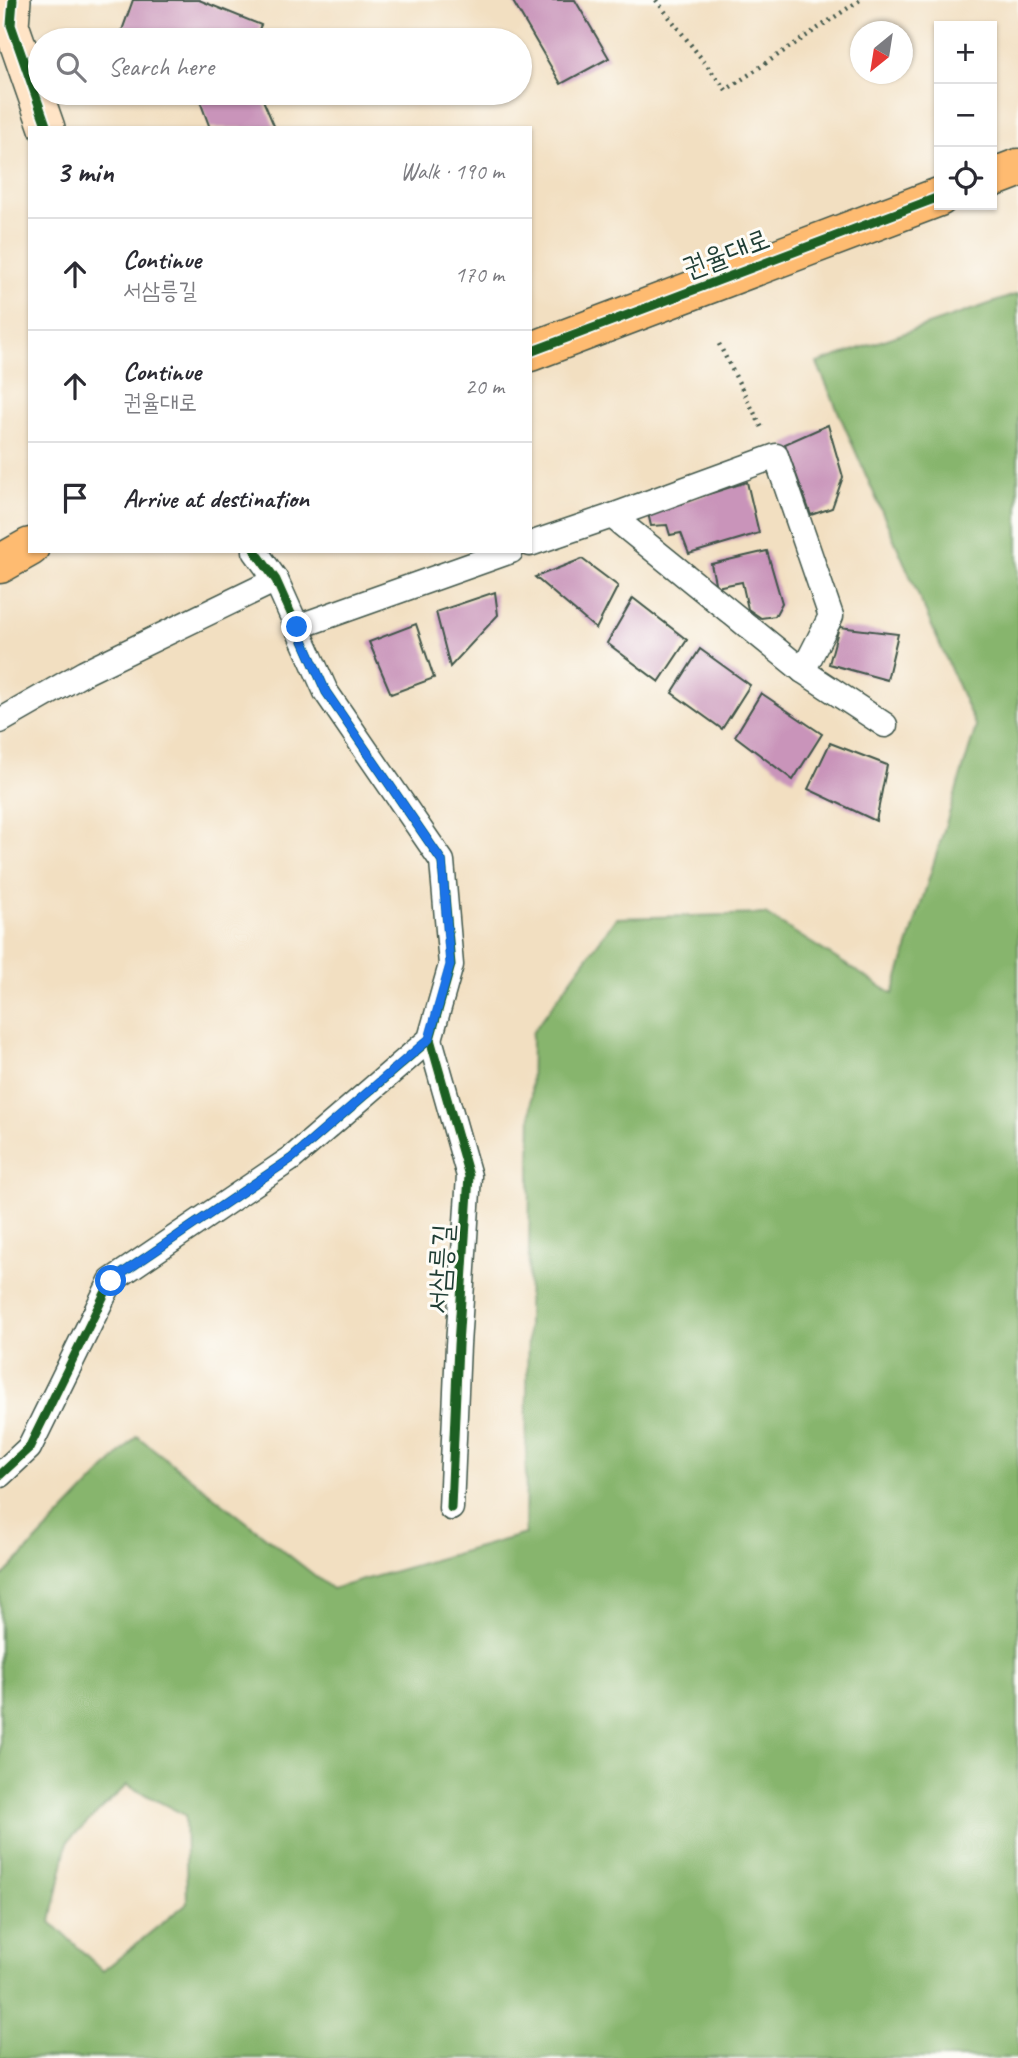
<!DOCTYPE html>
<meta charset="utf-8">
<style>
body{margin:0;font-family:Caveat,"Poor Story",sans-serif;background:#f2f2f3;color:#2b2b33}
.controls{position:absolute;right:21px;top:21px;display:grid;overflow:hidden;border-radius:0px;box-shadow:0 2px 5px #0004}
.controls button{width:63px;height:63px;display:grid;place-items:center;padding:0;border:0;border-bottom:2px solid #e1e1e2;background:#fff;color:#2b2b33;font:35px sans-serif}
.compass{position:absolute;left:850px;top:21px;width:63px;height:63px;border-radius:50%;background:#fff;box-shadow:0 2px 5px #0004;rotate:210deg}
.stop{position:absolute;width:21px;height:21px;margin:-16px;border:5px solid #1a73e8;border-radius:50%;background:#fff}
.stop.end{background:#1a73e8;border-color:#fff;box-shadow:0 2px 7px #0008}
.list{margin:0;padding:0;list-style:none}
h2{display:flex;justify-content:space-between;align-items:center;height:91px;margin:0;padding:0 28px;font-size:30px}
h2 small{font-size:23px;font-weight:400;color:#7c7c81}
.list li{display:grid;grid-template-columns:46px 1fr auto;gap:21px;align-items:center;box-sizing:border-box;height:112px;padding:0 28px;border-top:2px solid #e1e1e2}
.list b{display:block;font-size:26px;white-space:nowrap}
.list p{margin:0;font-size:23px;white-space:nowrap;color:#7c7c81}
.list em{font-size:23px;font-style:normal;color:#7c7c81}
.icon{flex:none;width:38px;height:38px;fill:none;stroke:currentColor;stroke-width:2;stroke-linecap:round;stroke-linejoin:round}
.map{position:relative;flex:none;width:1018px;height:2058px;overflow:hidden}
.search{position:absolute;background:#fff;box-shadow:0 2px 5px #0004;left:28px;top:28px;width:504px;height:77px;display:flex;align-items:center;gap:18px;box-sizing:border-box;padding:0 24px;border-radius:38px;color:#7c7c81;font-size:26px}
.panel{position:absolute;background:#fff;box-shadow:0 2px 5px #0004;left:28px;top:126px;width:504px;height:427px;border-radius:0px}
.map>svg:first-child{display:block}
</style>
<div class="map">
<svg width="1018" height="2058" viewBox="0 0 1018 2058">
<rect width="100%" height="100%" fill="#fdfcf7"/>
<filter id="ink" filterUnits="userSpaceOnUse"><feTurbulence type="fractalNoise" baseFrequency=".0143" numOctaves="2"/><feDisplacementMap in="SourceGraphic" scale="14" xChannelSelector="R" yChannelSelector="G"/><feConvolveMatrix kernelMatrix="1 2 1 2 8 2 1 2 1" color-interpolation-filters="sRGB"/></filter>
<filter id="wash" filterUnits="userSpaceOnUse"><feTurbulence type="fractalNoise" baseFrequency=".00686" numOctaves="4" result="noise"/><feDisplacementMap in="SourceGraphic" scale="28" xChannelSelector="R" yChannelSelector="G"/><feGaussianBlur stdDeviation="1.57" result="paint"/><feColorMatrix in="noise" values="0 0 0 0 0 0 0 0 0 0 0 0 0 0 0 0 0 1.4 0 .05"/><feComposite in="paint" operator="in"/></filter>
<g filter="url(#wash)">
<rect width="100%" height="100%" fill="#f2dfc1"/>
<path fill="#87b56d" stroke="#537950" stroke-width="2" fill-rule="evenodd" d="M1018,294V2058H0V1579L137,1436L332,1589L525,1534L532,1033L616,918L765,914L893,994L976,727L817,363ZM127,1785L185,1815L187,1903L103,1971L51,1922L68,1841Z"/>
<g id="blocks">
<g fill="#c994ba">
<path d="M133,0H199L261,25L254,40H132L120,36Z"/>
<path d="M512,0H575L609,58L561,84Z"/>
<path d="M197,93H260L275,128H210Z"/>
<path d="M828,425L843,477L832,508L811,515L785,444Z"/>
<path d="M747,482L759,533L689,554L681,533L670,535L667,525L651,526L648,513Z"/>
<path d="M767,551L782,603L775,616L761,618L748,609L742,582L716,587L711,564Z"/>
<path d="M582,559L618,586L596,629L535,577Z"/>
<path d="M495,592L498,615L450,667L436,612Z"/>
<path d="M633,598L687,640L659,682L607,643Z"/>
<path d="M416,624L434,678L391,694L369,642Z"/>
<path d="M839,627L898,634L887,680L829,664Z"/>
<path d="M700,649L750,685L722,729L672,693Z"/>
<path d="M761,693L822,734L793,780L735,736Z"/>
<path d="M830,743L887,765L876,821L808,789Z"/>
</g>
</g>
</g>
<g filter="url(#ink)">
<use href="#blocks" fill-opacity="0" stroke="#3f5549" stroke-width="2"/>
<g fill="none" stroke-linecap="round" stroke-linejoin="round">
<defs>
<g id="street">
<path d="M612,516L776,456L831,616L803,671"/>
<path d="M530,544L612,516L803,671L885,725"/>
<path d="M297,627L511,551"/>
<path d="M0,721L84,673L276,580"/>
<path d="M430,1039L469,1176L458,1345L451,1508"/>
<path d="M0,1475L29,1448L111,1281L292,1158L430,1039L451,965L442,861L326,692L276,580L255,551"/>
</g>
<path id="secondary" d="M13,0L11,25L47,128"/>
<g id="primary">
<path d="M992,178L1018,168"/>
<path d="M530,352L939,197"/>
<path d="M0,564L30,547"/>
</g>
</defs>
<use href="#street" stroke="#3f5549" stroke-width="27"/>
<use href="#secondary" stroke="#3f5549" stroke-width="38"/>
<use href="#primary" stroke="#3f5549" stroke-width="41"/>
<g stroke="#3f5549" stroke-width="4.5" stroke-dasharray="2 5" stroke-linecap="butt">
<path d="M656,0L726,90L860,0"/>
<path d="M719,344L763,430"/>
</g>
<use href="#street" stroke="#fff" stroke-width="24"/>
<use href="#secondary" stroke="#ffe4c6" stroke-width="35"/>
<use href="#primary" stroke="#febb71" stroke-width="38"/>
<defs>
<g id="cycleway">
<path d="M13,0L11,25L47,128"/>
<path d="M530,352L939,197"/>
<path d="M430,1039L469,1176L458,1345L451,1508"/>
<path d="M0,1475L29,1448L111,1281L292,1158L430,1039L451,965L442,861L326,692L276,580L255,551"/>
</g>
</defs>
<use href="#cycleway" stroke="#fdfcf7" stroke-width="13"/>
<use href="#cycleway" stroke="#1b5e20" stroke-width="9"/>
</g>
</g>
<g fill="none" stroke-linecap="round" stroke-linejoin="round" filter="url(#ink)">
<path stroke="#1a73e8" stroke-width="9" d="M111,1281L292,1158L429,1039L450,965L442,861L326,692L297,627"/>
</g>
<g text-anchor="middle" dominant-baseline="central" stroke-width="6" stroke-linejoin="round" paint-order="stroke">
<g font-size="28" fill="#1f3d34" stroke="#fdfcf7">
<text transform="translate(726 253) rotate(-21)">권율대로</text>
<text transform="translate(440 1269) rotate(-86)">서삼릉길</text>
</g>
</g>
</svg>
<div class="controls">
<button>+</button>
<button>−</button>
<button><svg class="icon" aria-label="locate" viewBox="0 0 24 24"><circle cx="12" cy="12" r="6"/><path d="M12 2v4M12 18v4M2 12h4M18 12h4"/></svg></button>
</div>
<svg class="compass" viewBox="-18 -18 36 36"><path d="M0-13l5 13h-10z" fill="#e53935"/><path d="M0 13l5-13h-10z" fill="#7c7c81"/></svg>
<div class="stop" style="left:111px;top:1281px"></div>
<div class="stop end" style="left:297px;top:627px"></div>
<div class="search"><svg class="icon" aria-label="search" viewBox="0 0 24 24"><circle cx="10" cy="10" r="6"/><path d="M15 15l6 6"/></svg>Search here</div>
<section class="panel">
<h2>3 min<small>Walk · 190 m</small></h2>
<ul class="list">
<li><svg class="icon" aria-label="ahead" viewBox="0 0 24 24"><path d="M12 20V5M6 11l6-6 6 6"/></svg><div><b>Continue</b><p>서삼릉길</p></div><em>170 m</em></li>
<li><svg class="icon" aria-label="ahead" viewBox="0 0 24 24"><path d="M12 20V5M6 11l6-6 6 6"/></svg><div><b>Continue</b><p>권율대로</p></div><em>20 m</em></li>
<li><svg class="icon" aria-label="arrive" viewBox="0 0 24 24"><path d="M6 21V4h12l-3 4 3 4H6"/></svg><div><b>Arrive at destination</b></div></li>
</ul>
</section>
</div>
